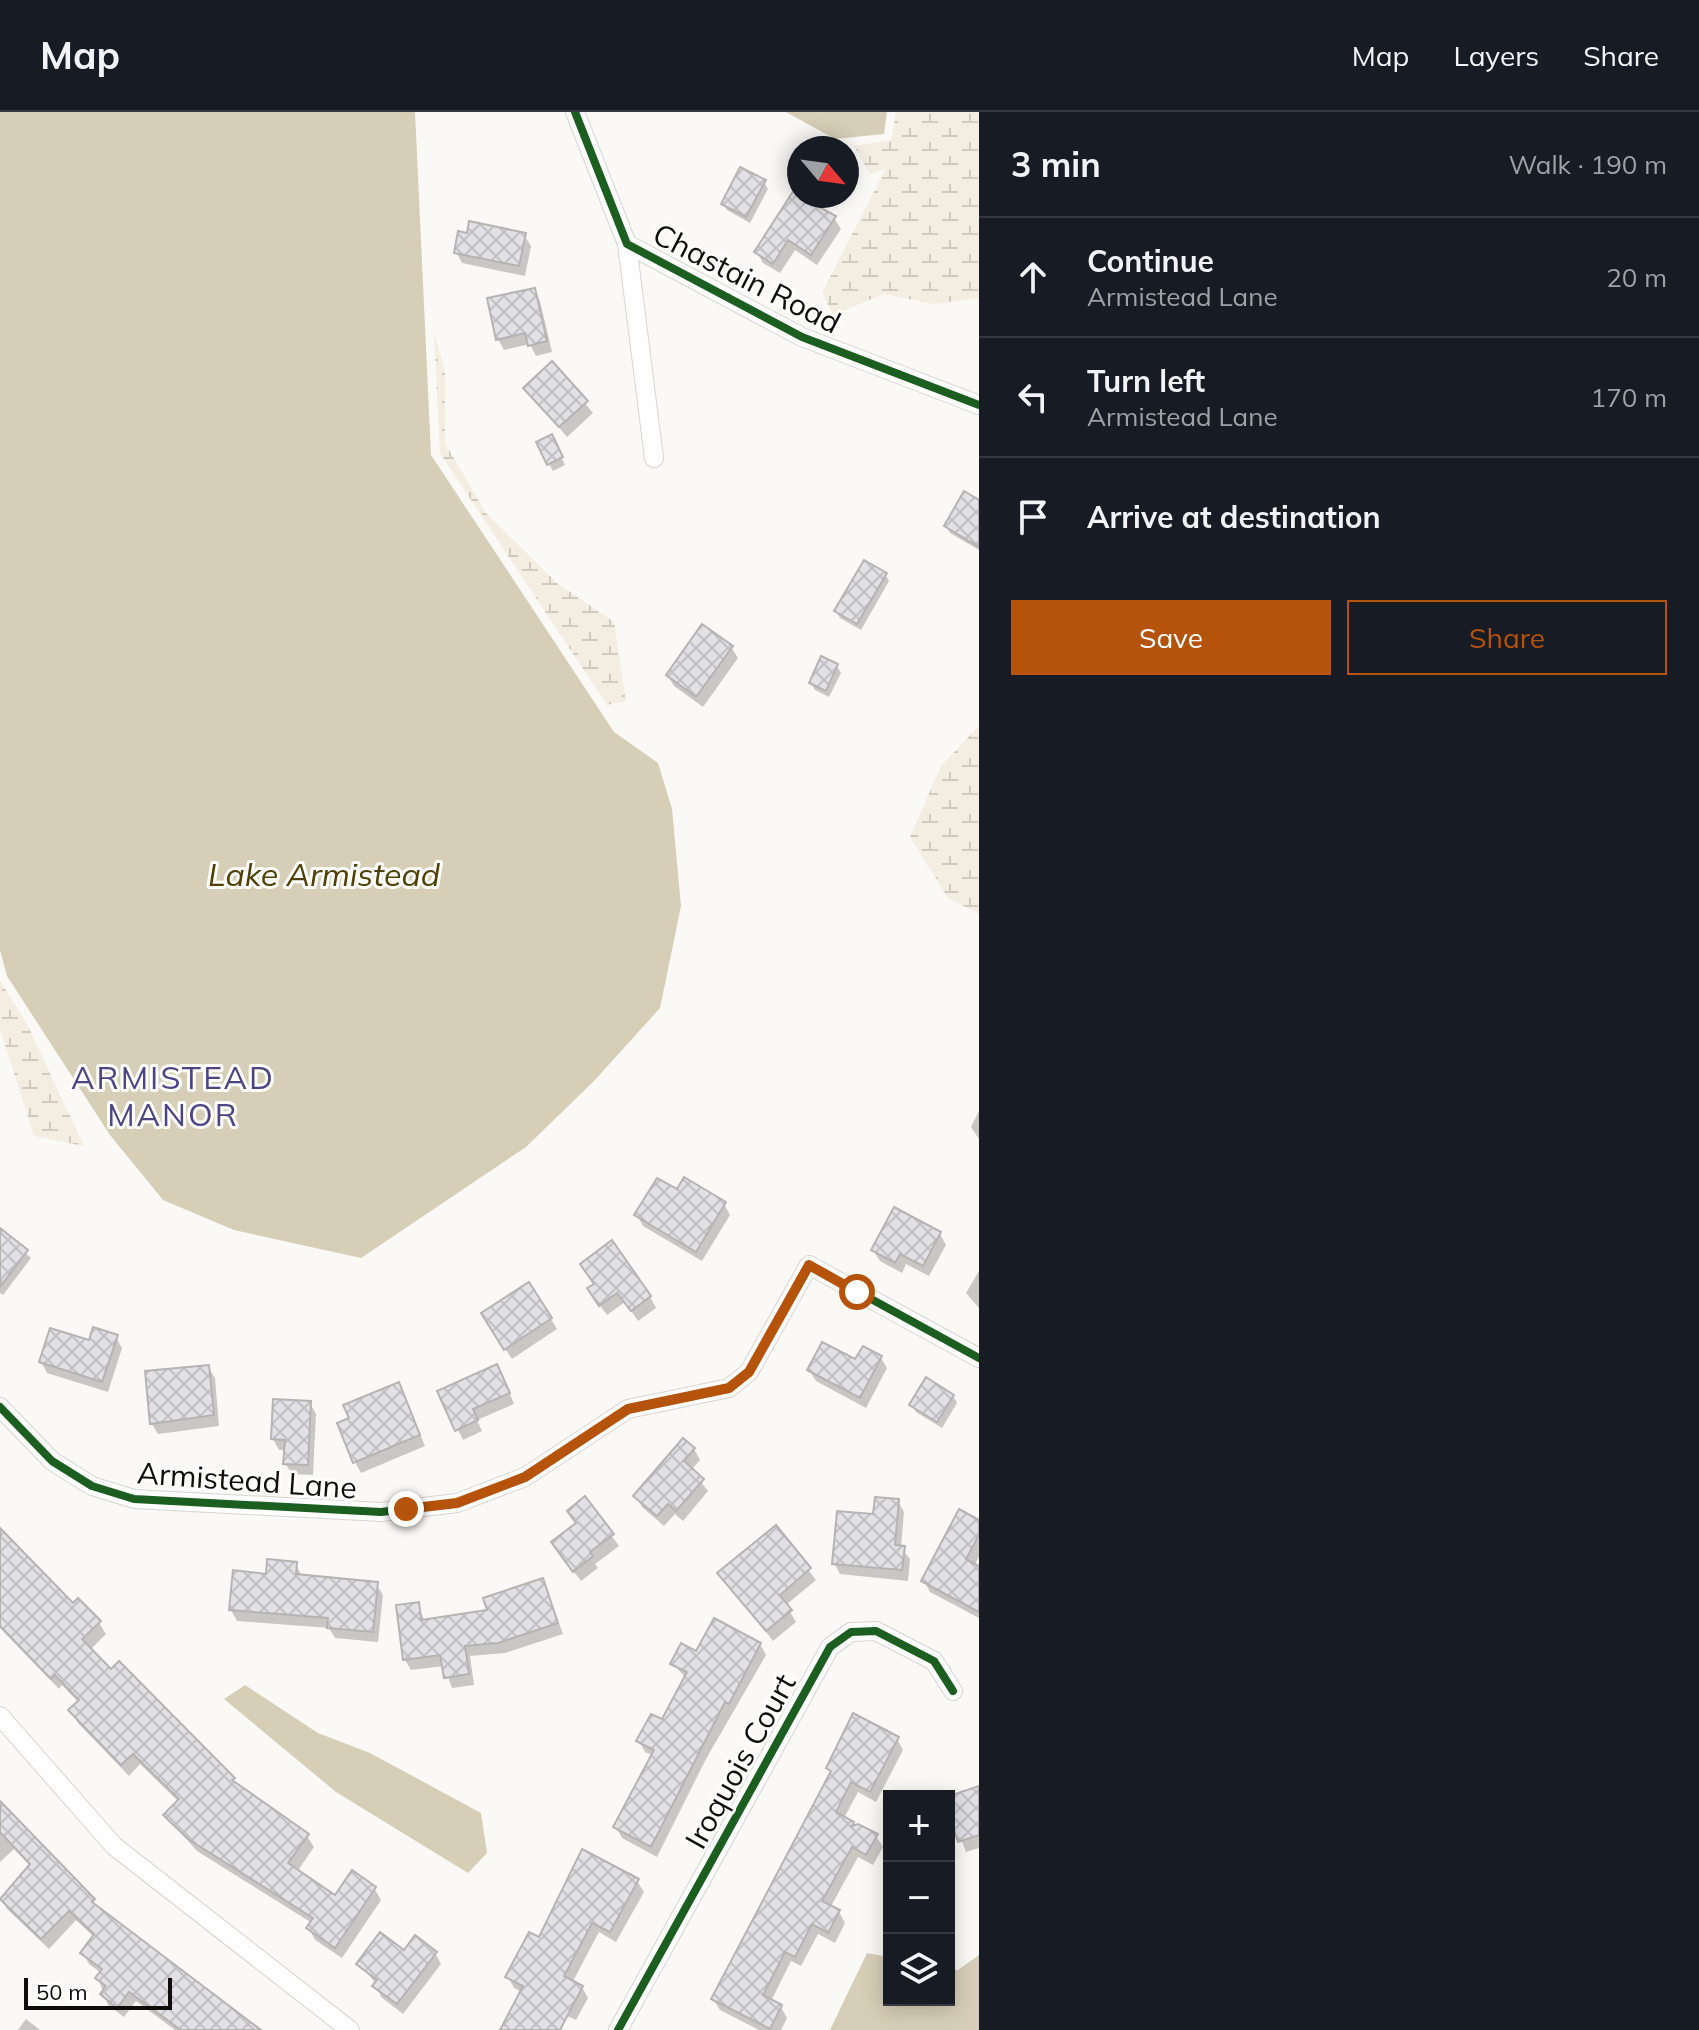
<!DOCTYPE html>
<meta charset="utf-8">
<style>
body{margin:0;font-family:Mulish,sans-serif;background:#20242c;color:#f1f3f6}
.controls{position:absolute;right:24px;bottom:24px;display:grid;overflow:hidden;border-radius:0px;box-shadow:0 4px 20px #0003}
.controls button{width:72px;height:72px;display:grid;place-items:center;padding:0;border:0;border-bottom:2px solid #363941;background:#171b24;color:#f1f3f6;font:40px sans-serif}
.compass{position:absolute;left:787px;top:24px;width:72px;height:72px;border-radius:50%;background:#171b24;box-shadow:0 4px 20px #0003;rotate:119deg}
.scale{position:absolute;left:24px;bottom:20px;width:148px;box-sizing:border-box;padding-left:8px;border:4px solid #0e0d0b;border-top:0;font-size:22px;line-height:28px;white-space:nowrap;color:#0e0d0b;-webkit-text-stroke:6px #fff;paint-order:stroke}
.stop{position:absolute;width:24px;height:24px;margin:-18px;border:6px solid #b45309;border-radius:50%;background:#fff}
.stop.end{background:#b45309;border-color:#fff;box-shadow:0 2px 8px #0008}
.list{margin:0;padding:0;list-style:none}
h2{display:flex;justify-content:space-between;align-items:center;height:104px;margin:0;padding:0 32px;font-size:34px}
h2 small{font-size:26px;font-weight:400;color:#9ea1a6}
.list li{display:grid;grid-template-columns:52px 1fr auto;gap:24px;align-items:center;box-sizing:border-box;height:120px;padding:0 32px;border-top:2px solid #363941}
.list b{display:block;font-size:30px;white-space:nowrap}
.list p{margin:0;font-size:26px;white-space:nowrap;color:#9ea1a6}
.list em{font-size:26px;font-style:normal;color:#9ea1a6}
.actions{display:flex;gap:16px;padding:24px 32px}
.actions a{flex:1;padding:18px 0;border:2px solid #b45309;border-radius:0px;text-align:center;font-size:28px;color:#b45309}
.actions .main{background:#b45309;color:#fff}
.icon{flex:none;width:44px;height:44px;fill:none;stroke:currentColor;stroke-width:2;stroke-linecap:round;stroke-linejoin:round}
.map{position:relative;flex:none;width:979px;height:1918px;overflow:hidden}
header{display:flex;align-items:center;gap:48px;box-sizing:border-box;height:112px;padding:0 40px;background:#171b24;border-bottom:2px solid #363941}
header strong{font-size:38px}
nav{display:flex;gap:44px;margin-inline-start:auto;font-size:28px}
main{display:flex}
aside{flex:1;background:#171b24}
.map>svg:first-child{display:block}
</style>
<header>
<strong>Map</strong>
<nav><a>Map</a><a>Layers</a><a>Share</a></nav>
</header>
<main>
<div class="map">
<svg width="979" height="1918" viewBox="0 0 979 1918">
<defs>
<pattern id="wetland-marsh" width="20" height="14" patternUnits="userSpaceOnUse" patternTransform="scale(2)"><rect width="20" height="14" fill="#f3eee1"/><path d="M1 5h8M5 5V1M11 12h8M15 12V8" fill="none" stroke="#cfcbc0"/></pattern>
<pattern id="building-cross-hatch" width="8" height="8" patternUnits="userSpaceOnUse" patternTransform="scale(2)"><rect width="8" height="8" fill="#e2e1e6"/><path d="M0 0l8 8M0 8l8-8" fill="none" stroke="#c1c0c4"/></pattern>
</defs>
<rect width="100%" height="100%" fill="#faf9f6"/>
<g fill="url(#wetland-marsh)">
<path d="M896,0H979V186L933,192L884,182L833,203L822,181L886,56L870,62L854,34L891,28Z"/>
<path d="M434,220L445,259V331L486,401L557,471L614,510L626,589L607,593L440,341Z"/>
<path d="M979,614V802L948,786L910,725L941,654Z"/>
<path d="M0,869L27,912L84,1034L34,1024L0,917Z"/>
</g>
<g fill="#d6ceb7">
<path d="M0,0H415L431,343L614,620L658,651L672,697L681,794L660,896L594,969L526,1035L361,1146L234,1118L163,1088L110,1023L7,864L0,838Z"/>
<path d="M786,0H887L884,22L835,27Z"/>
<path d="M245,1573L318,1621L370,1641L481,1701L487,1741L468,1761L336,1680L224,1587Z"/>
<path d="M867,1841L889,1845V1888H949V1857L958,1858L979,1843V1918H830Z"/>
</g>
<g fill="#0003">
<path d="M764,70L768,77L750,111L727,98L723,91Z"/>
<path d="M795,80L834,106L841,117L817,153L795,138L780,161L763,151L757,140Z"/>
<path d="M524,123L531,134L525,164L462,151L456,140Z"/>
<path d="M534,178L540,189L552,240L536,244L530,232L504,238L498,227Z"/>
<path d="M552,252L593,301L567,325L526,276Z"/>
<path d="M555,331L565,353L553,359L549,352Z"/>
<path d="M979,390V438L950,421L946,414Z"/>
<path d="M885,462L889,469L861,518L840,506L836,499Z"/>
<path d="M731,535L738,546L703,595L674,574L668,564Z"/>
<path d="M837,554L841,561L829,585L815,578L811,571Z"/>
<path d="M979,999V1027L971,1015Z"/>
<path d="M724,1092L730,1103L702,1149L643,1114L637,1103Z"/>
<path d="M0,1119L31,1146L3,1183L0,1181Z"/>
<path d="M940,1122L946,1133L929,1164L906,1152L902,1161L880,1149L873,1138Z"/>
<path d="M979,1159V1196L966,1181Z"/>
<path d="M596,1173L650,1185L656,1196L638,1209L625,1190L607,1203L596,1188Z"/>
<path d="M551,1207L557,1217L512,1247L489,1213Z"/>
<path d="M116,1225L122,1236L108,1280L47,1261L41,1250Z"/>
<path d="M881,1246L887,1256L866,1296L816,1269L809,1258Z"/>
<path d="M208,1255L215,1266L219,1314L158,1322L152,1312Z"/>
<path d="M503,1265L514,1292L477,1308L482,1319L463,1328L440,1280Z"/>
<path d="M404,1283L425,1334L361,1361L355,1350Z"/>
<path d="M953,1284L957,1291L942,1316L916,1300L912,1293Z"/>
<path d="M310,1291L316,1302L313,1363L292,1362L285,1351L286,1338H279L273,1327Z"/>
<path d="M694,1337L700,1348L691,1358L708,1379L683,1409L675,1402L664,1414L642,1395L636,1384Z"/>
<path d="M585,1387L619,1434L595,1452L598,1456L581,1469L560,1442L578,1412Z"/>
<path d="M898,1389L904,1400L901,1436L910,1447L908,1469L840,1462L834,1451L875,1405Z"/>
<path d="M979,1410V1445L974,1454L979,1456V1506L930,1480L924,1469Z"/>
<path d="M775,1415L816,1468L786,1493L796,1510L773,1529L720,1461Z"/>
<path d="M0,1421L73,1494L99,1511L106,1522L90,1538L237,1674L307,1724L314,1735L297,1760L336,1786L374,1776L381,1788L342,1846L315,1828L309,1816L312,1811L197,1739L165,1703L178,1689L140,1652L129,1664L78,1611L71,1599L79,1591L62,1573L59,1577L0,1516Z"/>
<path d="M296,1452L302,1465L376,1472L383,1483L378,1530L335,1526L329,1516L237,1509L231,1498L267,1464Z"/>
<path d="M543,1468L563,1522L505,1541L470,1544L474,1573L452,1576L444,1554L411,1558L405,1548L418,1492L425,1510L490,1500Z"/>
<path d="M760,1532L766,1543L706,1647L657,1745L622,1726L616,1715L654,1644L645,1640L639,1629L662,1610L686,1566L672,1551L697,1542Z"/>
<path d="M897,1627L903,1638L876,1690L858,1680L844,1706L876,1724L883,1735L873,1753L858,1745L830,1796L839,1800L845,1811L835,1831L818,1822L801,1854L791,1849L771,1889L781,1895L787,1906L781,1918H759L720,1898L713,1887L832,1663L828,1656Z"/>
<path d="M979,1676V1736L966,1740L949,1695V1686Z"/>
<path d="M0,1691L98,1797L259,1918H175L136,1889L124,1905L108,1893L98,1866L101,1861L89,1852L83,1841L94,1825L76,1808L49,1837L7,1797L1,1786L31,1755L14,1737L0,1750Z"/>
<path d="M637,1769L644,1780L616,1830L599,1820L572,1871L582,1875L588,1886L576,1908L567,1904L560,1918H502L522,1880L514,1876L508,1865Z"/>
<path d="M404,1841H435L441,1852L403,1902L381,1885L376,1872L361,1853Z"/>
<path d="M26,1907L40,1918H18Z"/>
</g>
<g fill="url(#building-cross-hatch)" stroke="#b5b4b3" stroke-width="2">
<path d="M740,55L766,68L746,105L721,92Z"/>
<path d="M794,78L799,84L836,104L811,143L788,128L773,152L754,140Z"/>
<path d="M469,109L526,121L519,154L454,141L458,119L467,121Z"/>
<path d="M535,176L547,229L528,234L525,221L496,228L487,186Z"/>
<path d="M552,249L588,289L559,315L523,276Z"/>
<path d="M552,322L563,345L547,353L536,330Z"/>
<path d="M964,379L979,388V435L944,414Z"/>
<path d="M864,448L887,461L857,512L834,499Z"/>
<path d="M702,512L733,534L696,585L666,563Z"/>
<path d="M821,544L838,552L826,579L809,571Z"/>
<path d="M684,1065L726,1090L696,1140L634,1103L657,1066L677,1077Z"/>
<path d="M894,1095L941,1120L923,1154L900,1142L895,1151L871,1138Z"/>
<path d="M0,1116L28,1138L0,1175Z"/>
<path d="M612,1128L651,1184L631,1199L617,1181L599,1194L587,1176L594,1172L580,1152Z"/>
<path d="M529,1170L552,1206L504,1238L481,1201Z"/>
<path d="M93,1215L118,1223L102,1270L39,1250L50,1216L89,1228Z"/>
<path d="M822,1230L855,1247L863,1234L882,1244L860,1286L807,1258Z"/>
<path d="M497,1252L510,1281L473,1297L478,1308L455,1319L437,1279Z"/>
<path d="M209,1253L214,1303L150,1312L145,1259Z"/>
<path d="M926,1265L954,1283L937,1310L909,1293Z"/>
<path d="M399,1270L420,1323L353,1351L337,1311L349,1306L343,1293Z"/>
<path d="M273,1287L311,1289L308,1353L283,1352L285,1328L271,1327Z"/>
<path d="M683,1326L695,1336L684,1349L704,1367L676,1399L668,1392L657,1404L633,1384Z"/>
<path d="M585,1384L614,1422L590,1440L593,1444L573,1460L551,1430L576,1411L567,1399Z"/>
<path d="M875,1385L899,1387L895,1433L905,1434L902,1458L832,1452L837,1399L873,1402Z"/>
<path d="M959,1397L979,1408V1423L966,1447L979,1454V1500L921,1469Z"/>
<path d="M776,1413L811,1456L780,1483L792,1498L766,1519L717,1461Z"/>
<path d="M0,1416L73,1491L78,1486L101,1509L82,1527L111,1557L119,1549L235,1666L232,1668L309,1722L288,1751L335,1783L352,1758L376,1775L335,1836L306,1816L313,1806L188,1727L163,1703L179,1687L133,1642L121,1653L68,1598L79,1588L55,1563L51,1567L0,1514Z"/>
<path d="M267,1447L297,1450L296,1462L378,1470L373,1520L327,1516L328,1506L229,1498L233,1458L266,1462Z"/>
<path d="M543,1466L558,1511L498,1531L465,1534L469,1562L444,1566L440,1543L403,1548L396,1493L419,1490L421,1508L487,1498L483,1486Z"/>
<path d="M714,1506L761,1531L729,1592L725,1590L651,1735L613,1715L654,1638L636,1629L651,1602L662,1607L687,1560L670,1552L681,1531L696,1539Z"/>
<path d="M853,1601L899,1625L870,1680L851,1670L836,1700L854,1710L852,1714L858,1712L878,1722L866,1743L852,1735L822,1789L840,1798L828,1821L812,1812L795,1845L785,1840L763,1883L782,1893L770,1917L711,1887L831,1659L826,1656Z"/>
<path d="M979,1674V1723L958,1730L949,1702V1684Z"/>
<path d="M0,1689L95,1787L92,1790L261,1918H181L129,1880L117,1896L100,1882L106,1874L95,1866L102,1857L80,1841L94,1822L69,1799L41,1827L0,1787L30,1752L0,1720Z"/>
<path d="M582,1737L639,1767L610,1820L592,1811L564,1864L583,1874L560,1918H500L523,1874L505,1865L529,1820L539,1825Z"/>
<path d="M380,1820L404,1838L415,1823L437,1840L397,1892L372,1874L377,1868L356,1852Z"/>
</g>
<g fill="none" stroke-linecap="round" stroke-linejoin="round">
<defs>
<g id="minor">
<path d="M575,0L627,132L802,225L979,293"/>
<path d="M627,132L654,346"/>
<path d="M0,1295L52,1349L92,1374L134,1387L381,1400L457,1391L525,1365L628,1297L729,1276L749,1260L809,1153L979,1246"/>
<path d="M0,1604L114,1734L350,1918"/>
<path d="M618,1918L830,1535L851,1520L876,1519L934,1549L953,1579"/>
</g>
</defs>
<use href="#minor" stroke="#d6d5d3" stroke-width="20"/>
<use href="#minor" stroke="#fefefe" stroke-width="18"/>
<defs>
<g id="cycleway">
<path d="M575,0L627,132L802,225L979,293"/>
<path d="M0,1295L52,1349L92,1374L134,1387L381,1400L457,1391L525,1365L628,1297L729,1276L749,1260L809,1153L979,1246"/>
<path d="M618,1918L830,1535L851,1520L876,1519L934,1549L953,1579"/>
</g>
</defs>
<use href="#cycleway" stroke="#fff" stroke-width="13"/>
<use href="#cycleway" stroke="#1b5e20" stroke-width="8"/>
</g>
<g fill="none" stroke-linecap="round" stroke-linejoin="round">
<path stroke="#b45309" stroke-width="10" d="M406,1397L457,1391L525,1365L628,1297L729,1276L749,1260L809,1153L857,1180"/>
</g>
<g text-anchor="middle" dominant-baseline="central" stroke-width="6" stroke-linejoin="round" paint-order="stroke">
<g font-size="30" fill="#0e0d0b" stroke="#fff">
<text transform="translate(747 166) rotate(27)">Chastain Road</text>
<text transform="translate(247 1368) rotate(4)">Armistead Lane</text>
<text transform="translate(740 1649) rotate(-61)">Iroquois Court</text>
</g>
<g font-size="32" font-style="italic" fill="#503f02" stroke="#fff">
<text x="324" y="762">Lake Armistead</text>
</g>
<g font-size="32" letter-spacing="2" fill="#4d4583" stroke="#fff">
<text x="173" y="965">ARMISTEAD<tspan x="173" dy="37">MANOR</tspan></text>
</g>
</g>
</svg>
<div class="controls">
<button>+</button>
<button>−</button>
<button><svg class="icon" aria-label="layers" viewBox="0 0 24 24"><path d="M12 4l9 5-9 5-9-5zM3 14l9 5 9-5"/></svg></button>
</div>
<svg class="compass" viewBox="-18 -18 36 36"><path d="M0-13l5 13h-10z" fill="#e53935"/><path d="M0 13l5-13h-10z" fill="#9ea1a6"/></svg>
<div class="scale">50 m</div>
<div class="stop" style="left:857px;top:1180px"></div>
<div class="stop end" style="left:406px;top:1397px"></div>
</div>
<aside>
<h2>3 min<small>Walk · 190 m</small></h2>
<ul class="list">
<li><svg class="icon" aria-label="ahead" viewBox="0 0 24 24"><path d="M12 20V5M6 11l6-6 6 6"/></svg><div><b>Continue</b><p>Armistead Lane</p></div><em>20 m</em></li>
<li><svg class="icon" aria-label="left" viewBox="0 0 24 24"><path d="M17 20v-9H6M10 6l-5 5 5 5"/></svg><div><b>Turn left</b><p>Armistead Lane</p></div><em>170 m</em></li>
<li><svg class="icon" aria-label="arrive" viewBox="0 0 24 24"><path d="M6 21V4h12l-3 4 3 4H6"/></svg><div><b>Arrive at destination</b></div></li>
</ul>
<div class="actions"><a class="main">Save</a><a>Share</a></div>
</aside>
</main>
